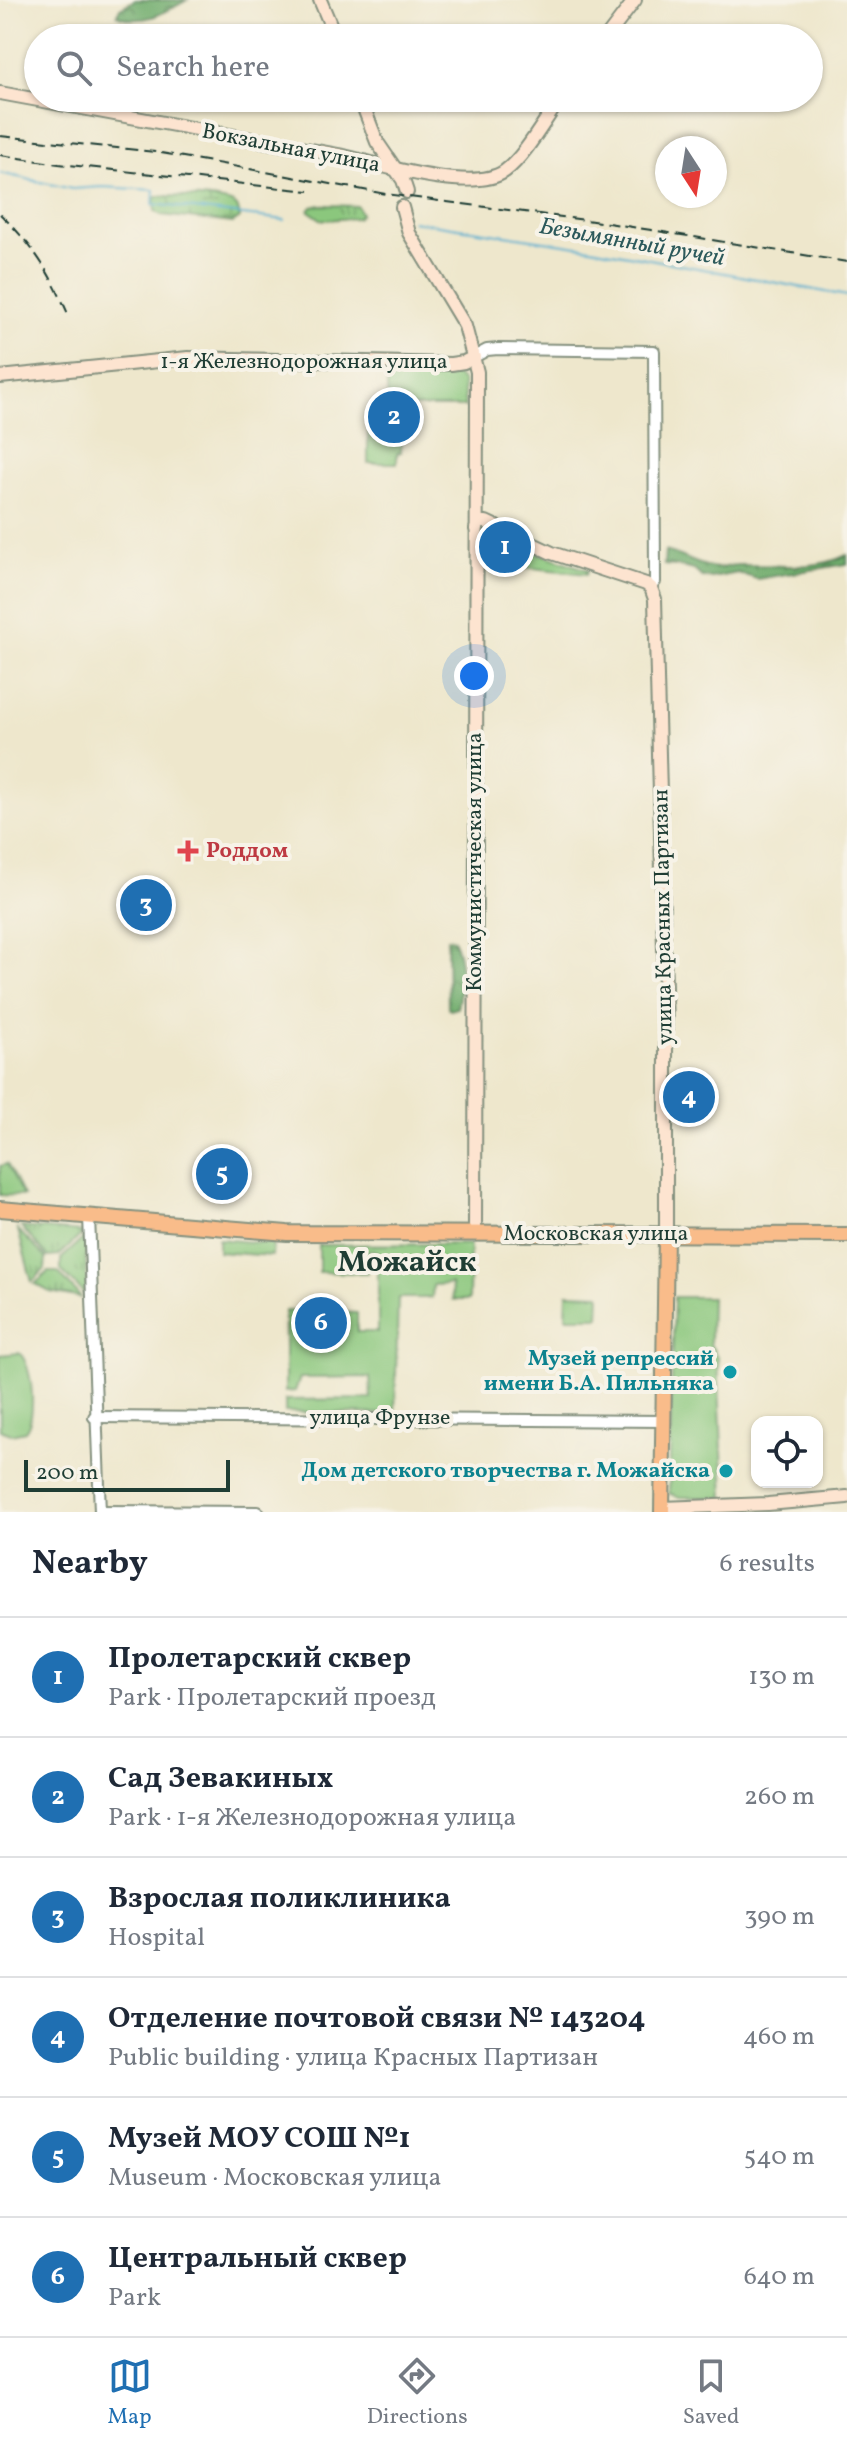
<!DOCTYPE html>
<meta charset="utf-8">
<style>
body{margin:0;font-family:Vollkorn,serif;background:#f2f2f3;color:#1f2937}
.controls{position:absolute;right:24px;bottom:24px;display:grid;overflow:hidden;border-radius:16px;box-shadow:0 2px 6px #0004}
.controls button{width:72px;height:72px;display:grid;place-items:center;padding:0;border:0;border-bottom:2px solid #e0e1e3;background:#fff;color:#1f2937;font:40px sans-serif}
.compass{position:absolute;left:655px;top:136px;width:72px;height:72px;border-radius:50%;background:#fff;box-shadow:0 2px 6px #0004;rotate:168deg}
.scale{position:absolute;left:24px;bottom:20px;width:206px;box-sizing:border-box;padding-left:8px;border:4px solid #1f3d34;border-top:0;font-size:22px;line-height:28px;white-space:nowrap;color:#1f3d34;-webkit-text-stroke:6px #f7f3e8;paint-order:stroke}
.you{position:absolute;left:474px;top:676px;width:28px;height:28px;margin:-20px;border:6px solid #fff;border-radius:50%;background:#1a73e8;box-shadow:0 0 0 12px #1a73e833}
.badge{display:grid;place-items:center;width:52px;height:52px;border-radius:50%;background:#1f6fb2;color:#fff;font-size:26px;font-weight:700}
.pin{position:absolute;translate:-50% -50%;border:4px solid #fff;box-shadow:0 2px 8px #0006}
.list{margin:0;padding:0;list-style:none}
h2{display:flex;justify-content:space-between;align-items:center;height:104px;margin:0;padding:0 32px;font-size:34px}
h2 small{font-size:26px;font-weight:400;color:#747a83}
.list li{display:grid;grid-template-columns:52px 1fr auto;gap:24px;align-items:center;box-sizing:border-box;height:120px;padding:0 32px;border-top:2px solid #e0e1e3}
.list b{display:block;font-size:30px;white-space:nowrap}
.list p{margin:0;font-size:26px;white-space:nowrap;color:#747a83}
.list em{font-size:26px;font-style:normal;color:#747a83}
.icon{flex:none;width:44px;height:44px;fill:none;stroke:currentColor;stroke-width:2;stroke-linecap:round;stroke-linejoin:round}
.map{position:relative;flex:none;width:847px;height:1512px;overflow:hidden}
.search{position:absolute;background:#fff;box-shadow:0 2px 6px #0004;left:24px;right:24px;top:24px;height:88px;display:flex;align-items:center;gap:20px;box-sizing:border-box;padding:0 28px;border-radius:44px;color:#747a83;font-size:30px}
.sheet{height:824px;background:#fff}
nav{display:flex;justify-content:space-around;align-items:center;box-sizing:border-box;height:112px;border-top:2px solid #e0e1e3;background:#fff;font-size:22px;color:#747a83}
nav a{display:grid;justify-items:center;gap:4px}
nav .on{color:#1f6fb2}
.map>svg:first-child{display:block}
</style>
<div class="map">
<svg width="847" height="1512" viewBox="0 0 847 1512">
<defs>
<pattern id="grass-tufts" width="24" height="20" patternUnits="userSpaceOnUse" patternTransform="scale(2)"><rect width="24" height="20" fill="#8bc77d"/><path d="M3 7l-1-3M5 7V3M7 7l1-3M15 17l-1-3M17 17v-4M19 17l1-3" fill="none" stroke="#71a367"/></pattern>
<pattern id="forest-crowns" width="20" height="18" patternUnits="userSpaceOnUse" patternTransform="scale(2)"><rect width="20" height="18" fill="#70ac6c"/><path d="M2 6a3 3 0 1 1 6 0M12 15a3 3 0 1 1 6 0" fill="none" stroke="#5b8d5a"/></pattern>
<pattern id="wetland-marsh" width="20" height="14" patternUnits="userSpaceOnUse" patternTransform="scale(2)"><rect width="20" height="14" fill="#8bc77d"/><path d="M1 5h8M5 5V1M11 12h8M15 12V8" fill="none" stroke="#71a367"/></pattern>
</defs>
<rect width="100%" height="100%" fill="#f7f3e8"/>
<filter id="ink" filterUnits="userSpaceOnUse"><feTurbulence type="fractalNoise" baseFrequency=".0125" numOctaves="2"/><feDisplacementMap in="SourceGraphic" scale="16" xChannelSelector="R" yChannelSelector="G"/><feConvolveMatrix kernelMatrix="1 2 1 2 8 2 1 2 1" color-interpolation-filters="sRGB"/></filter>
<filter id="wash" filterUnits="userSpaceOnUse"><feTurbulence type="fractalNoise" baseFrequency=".006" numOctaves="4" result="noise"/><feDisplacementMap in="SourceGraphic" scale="32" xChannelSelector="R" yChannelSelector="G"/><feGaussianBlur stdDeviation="1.8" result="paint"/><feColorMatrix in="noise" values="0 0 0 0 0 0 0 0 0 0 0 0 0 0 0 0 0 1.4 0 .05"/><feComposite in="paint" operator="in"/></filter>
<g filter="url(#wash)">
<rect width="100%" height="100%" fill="#eee7cc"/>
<g fill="url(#grass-tufts)" stroke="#558258" stroke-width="2">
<path d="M321,205L357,206L361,214L357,218L322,220L309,211L312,207Z"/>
<path d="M21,1227L84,1232L59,1256L48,1257Z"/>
<path d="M18,1230L46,1258L45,1269L32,1282Z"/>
<path d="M85,1237L87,1297L61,1270V1259Z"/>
<path d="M48,1272H58L81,1298L50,1292L35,1284Z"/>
</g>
<g fill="url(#forest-crowns)" stroke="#487450" stroke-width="2">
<path d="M135,0H187C166,12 142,27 117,15L120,8Z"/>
<path d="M665,551C683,555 699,567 718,568C724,568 731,565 737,565C773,564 813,572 847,555V564L757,579L738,573L712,578L702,577L694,570L678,566L664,565Z"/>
<path d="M447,938L453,939C463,960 462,985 457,1008L451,1010L448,1008Z"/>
</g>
<path fill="url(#wetland-marsh)" stroke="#558258" stroke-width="2" d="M160,196C173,196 229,198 236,206C239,209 239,213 240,218L233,223L161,215L155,211L154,198Z"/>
<g fill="#8bc77d" stroke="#558258" stroke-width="2">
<path d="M387,375H392L393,378L456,375L463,382L465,407H402L401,452L397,453V463H368V428H388Z"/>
<path d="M485,527L532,551L588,570L587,574L486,563Z"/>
<path d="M7,1164L23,1196L0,1195V1166Z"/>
<path d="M218,1239L273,1244L272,1256L218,1252Z"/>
<path d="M470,1244L469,1300H453L451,1284L433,1285L432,1298H398L395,1414L285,1412V1400L371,1399L370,1377L300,1378L295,1391L285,1392V1311L357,1313V1332H378V1251H368V1273L319,1272V1245Z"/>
<path d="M567,1293L600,1294L599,1317H566Z"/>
<path d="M674,1297H711L710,1344L718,1358L724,1498L678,1497L669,1493Z"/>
<path d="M19,1353C33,1363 37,1419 25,1431L11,1434L0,1430V1355Z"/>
</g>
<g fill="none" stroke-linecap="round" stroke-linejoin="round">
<g stroke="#53aed0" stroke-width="2">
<path d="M0,173L72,189L102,187L154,190L153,204L285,220"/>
<path d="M412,221L591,248L847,296"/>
</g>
</g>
</g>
<g filter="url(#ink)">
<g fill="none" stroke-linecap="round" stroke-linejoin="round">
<defs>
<g id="tertiary">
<path d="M474,357L487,350L498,349L654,351L655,582L650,586"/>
<path d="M89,1216L100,1512"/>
<path d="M94,1417L665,1421"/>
<path d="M100,1511L258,1512"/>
</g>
<g id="secondary">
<path d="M320,0L336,38"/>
<path d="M606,38L635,0"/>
<path d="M0,93L344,156C380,165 474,194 505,171C526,155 545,119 561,98"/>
<path d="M360,98L377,142L403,180L407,192"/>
<path d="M402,207L409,233L465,326L477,372L475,1233"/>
<path d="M0,377L188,358L451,364L464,362L474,357"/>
<path d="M476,529L480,522H486L552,553L646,584L651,588L655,599L666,1027V1235"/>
<path d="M662,1508L768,1504L847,1497"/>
</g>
<g id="primary">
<path d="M0,1209L287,1233L847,1235"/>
<path d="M662,1512L666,1235"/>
</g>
</defs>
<use href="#tertiary" stroke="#869280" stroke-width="14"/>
<use href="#secondary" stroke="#869280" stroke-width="16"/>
<use href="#primary" stroke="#869280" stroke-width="18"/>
<use href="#tertiary" stroke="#fff" stroke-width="10"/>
<use href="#secondary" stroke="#fde4d0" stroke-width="12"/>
<use href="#primary" stroke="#f9bc8a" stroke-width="14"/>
<g stroke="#1f3d34" stroke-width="2" stroke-dasharray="12 6" stroke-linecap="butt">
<path d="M0,136L156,152L386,194L608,223L847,262"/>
<path d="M0,155L59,164L309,191"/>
<path d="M0,214C35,247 50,273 69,316"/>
</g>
</g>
</g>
<path fill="#e0444e" stroke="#f7f3e8" stroke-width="3" d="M184 839h8v8h8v8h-8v8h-8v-8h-8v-8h8z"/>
<g fill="#0f9aa8" stroke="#f7f3e8" stroke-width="3">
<circle cx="730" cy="1372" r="8"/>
<circle cx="726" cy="1471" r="8"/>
</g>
<g text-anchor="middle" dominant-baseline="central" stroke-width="8" stroke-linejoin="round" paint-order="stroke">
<g font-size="22" fill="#1f3d34" stroke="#f7f3e8">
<text transform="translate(291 149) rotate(11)">Вокзальная улица</text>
<text x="304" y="362">1-я Железнодорожная улица</text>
<text transform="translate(475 862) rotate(-90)">Коммунистическая улица</text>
<text transform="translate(664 917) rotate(-91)">улица Красных Партизан</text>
<text x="596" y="1234">Московская улица</text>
<text x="380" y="1418">улица Фрунзе</text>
</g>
<g font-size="22" font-weight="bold" fill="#be3a42" stroke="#f7f3e8" text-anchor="start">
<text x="206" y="851">Роддом</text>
</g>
<g font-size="22" font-weight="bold" fill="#0d838f" stroke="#f7f3e8" text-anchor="end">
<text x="714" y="1359">Музей репрессий<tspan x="714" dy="25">имени Б.А. Пильняка</tspan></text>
<text x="710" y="1471">Дом детского творчества г. Можайска</text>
</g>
<g font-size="24" font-style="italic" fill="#2c595b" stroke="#f7f3e8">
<text transform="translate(632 243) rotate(10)">Безымянный ручей</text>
</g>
<g font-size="30" font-weight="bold" fill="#1f3d34" stroke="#f7f3e8">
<text x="407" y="1263">Можайск</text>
</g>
</g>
</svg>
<div class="controls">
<button><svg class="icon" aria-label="locate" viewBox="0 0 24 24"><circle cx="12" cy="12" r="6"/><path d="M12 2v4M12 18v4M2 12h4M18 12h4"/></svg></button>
</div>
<svg class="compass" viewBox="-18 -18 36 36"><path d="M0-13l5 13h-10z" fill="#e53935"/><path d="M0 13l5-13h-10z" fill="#747a83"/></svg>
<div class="scale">200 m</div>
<div class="you"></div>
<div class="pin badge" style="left:505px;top:547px">1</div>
<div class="pin badge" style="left:394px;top:417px">2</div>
<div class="pin badge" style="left:146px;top:905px">3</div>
<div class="pin badge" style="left:689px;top:1097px">4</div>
<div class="pin badge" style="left:222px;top:1174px">5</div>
<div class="pin badge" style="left:321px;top:1323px">6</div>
<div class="search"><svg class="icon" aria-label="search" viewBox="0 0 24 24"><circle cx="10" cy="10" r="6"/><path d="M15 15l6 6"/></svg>Search here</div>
</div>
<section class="sheet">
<h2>Nearby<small>6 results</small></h2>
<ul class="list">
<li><span class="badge">1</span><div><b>Пролетарский сквер</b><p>Park · Пролетарский проезд</p></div><em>130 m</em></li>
<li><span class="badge">2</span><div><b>Сад Зевакиных</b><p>Park · 1-я Железнодорожная улица</p></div><em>260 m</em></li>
<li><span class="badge">3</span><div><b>Взрослая поликлиника</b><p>Hospital</p></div><em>390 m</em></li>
<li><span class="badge">4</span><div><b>Отделение почтовой связи № 143204</b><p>Public building · улица Красных Партизан</p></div><em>460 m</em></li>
<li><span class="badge">5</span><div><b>Музей МОУ СОШ №1</b><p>Museum · Московская улица</p></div><em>540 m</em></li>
<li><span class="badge">6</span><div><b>Центральный сквер</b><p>Park</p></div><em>640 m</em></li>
</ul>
</section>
<nav>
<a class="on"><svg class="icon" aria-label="map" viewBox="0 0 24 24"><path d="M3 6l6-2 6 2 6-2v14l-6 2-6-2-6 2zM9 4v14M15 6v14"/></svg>Map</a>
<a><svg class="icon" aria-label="directions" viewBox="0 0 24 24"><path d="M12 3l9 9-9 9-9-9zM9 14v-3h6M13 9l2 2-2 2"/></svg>Directions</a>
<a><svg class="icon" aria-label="saved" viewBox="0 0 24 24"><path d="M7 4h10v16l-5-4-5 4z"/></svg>Saved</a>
</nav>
